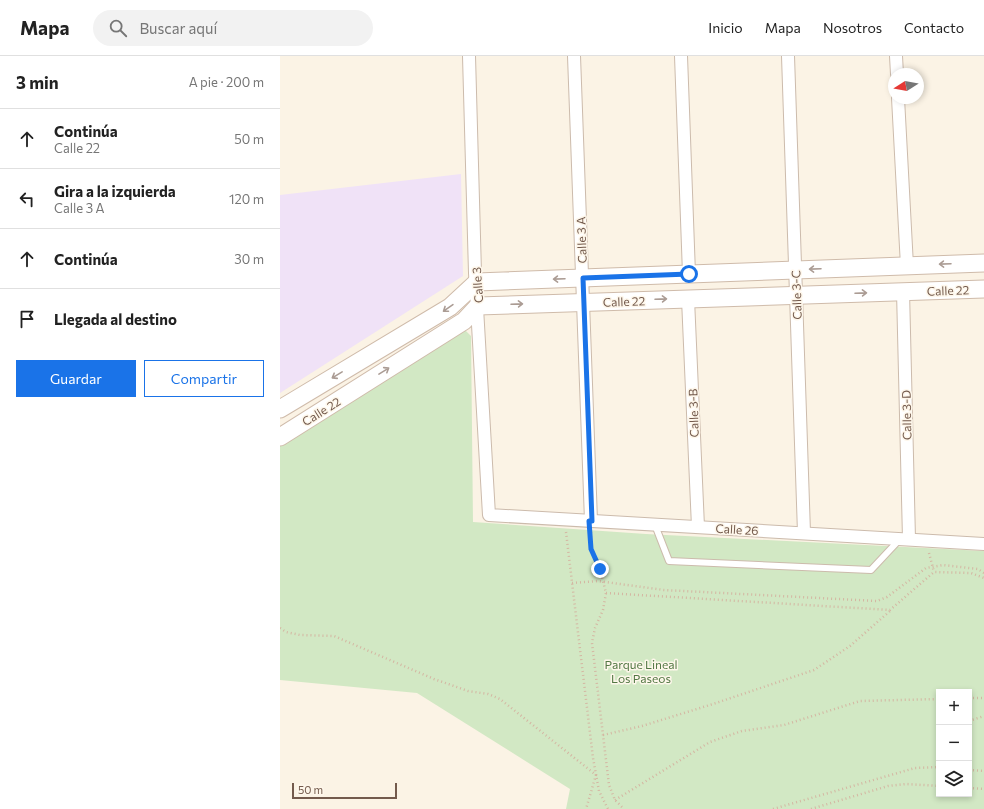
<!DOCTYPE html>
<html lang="es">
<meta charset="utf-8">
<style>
body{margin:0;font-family:Commissioner,sans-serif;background:#f2f2f2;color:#222}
.controls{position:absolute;right:12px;bottom:12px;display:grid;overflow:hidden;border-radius:0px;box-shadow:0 2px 6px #0003}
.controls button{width:36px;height:36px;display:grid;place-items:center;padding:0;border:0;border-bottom:1px solid #e0e0e0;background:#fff;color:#222;font:20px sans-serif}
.compass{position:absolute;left:608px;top:12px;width:36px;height:36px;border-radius:50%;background:#fff;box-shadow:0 2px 6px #0003;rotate:259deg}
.scale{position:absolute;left:12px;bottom:10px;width:105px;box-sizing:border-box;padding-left:4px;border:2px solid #735a4c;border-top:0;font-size:11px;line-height:14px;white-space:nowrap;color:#735a4c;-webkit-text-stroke:3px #fef7eb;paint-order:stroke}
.stop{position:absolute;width:12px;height:12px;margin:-9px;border:3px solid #1a73e8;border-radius:50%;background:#fff}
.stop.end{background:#1a73e8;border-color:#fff;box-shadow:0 1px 4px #0008}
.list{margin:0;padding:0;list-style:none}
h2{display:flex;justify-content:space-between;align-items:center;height:52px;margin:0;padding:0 16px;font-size:17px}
h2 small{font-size:13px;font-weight:400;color:#767676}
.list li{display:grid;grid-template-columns:26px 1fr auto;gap:12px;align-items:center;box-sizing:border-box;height:60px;padding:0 16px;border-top:1px solid #e0e0e0}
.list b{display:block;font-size:15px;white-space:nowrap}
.list p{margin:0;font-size:13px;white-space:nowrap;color:#767676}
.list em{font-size:13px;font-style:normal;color:#767676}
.actions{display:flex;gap:8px;padding:12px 16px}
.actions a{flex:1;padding:9px 0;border:1px solid #1a73e8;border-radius:0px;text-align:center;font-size:14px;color:#1a73e8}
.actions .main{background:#1a73e8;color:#fff}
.icon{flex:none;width:22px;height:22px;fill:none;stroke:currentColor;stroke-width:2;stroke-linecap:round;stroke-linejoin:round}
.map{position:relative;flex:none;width:704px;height:753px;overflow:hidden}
header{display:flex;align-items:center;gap:24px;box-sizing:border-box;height:56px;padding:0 20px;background:#fff;border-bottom:1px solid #e0e0e0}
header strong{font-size:19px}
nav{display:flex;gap:22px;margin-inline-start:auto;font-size:14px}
.search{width:280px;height:36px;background:#f2f2f2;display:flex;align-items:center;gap:10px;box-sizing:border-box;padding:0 14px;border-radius:22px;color:#767676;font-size:15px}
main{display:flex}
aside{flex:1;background:#fff}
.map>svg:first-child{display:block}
</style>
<header>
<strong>Mapa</strong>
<div class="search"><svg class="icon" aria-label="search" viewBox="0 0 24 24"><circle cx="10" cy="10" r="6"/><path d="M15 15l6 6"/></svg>Buscar aquí</div>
<nav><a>Inicio</a><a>Mapa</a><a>Nosotros</a><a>Contacto</a></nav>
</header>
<main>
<aside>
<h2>3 min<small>A pie · 200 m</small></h2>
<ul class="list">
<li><svg class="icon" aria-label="ahead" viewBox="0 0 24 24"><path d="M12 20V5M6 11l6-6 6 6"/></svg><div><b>Continúa</b><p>Calle 22</p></div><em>50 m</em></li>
<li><svg class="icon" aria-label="left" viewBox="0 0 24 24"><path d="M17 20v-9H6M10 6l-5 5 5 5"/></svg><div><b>Gira a la izquierda</b><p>Calle 3 A</p></div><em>120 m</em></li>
<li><svg class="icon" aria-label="ahead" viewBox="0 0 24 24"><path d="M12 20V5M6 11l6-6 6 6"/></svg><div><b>Continúa</b></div><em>30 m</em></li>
<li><svg class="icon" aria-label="arrive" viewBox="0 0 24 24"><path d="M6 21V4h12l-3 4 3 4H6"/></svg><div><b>Llegada al destino</b></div></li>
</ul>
<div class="actions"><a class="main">Guardar</a><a>Compartir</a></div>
</aside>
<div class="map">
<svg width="704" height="753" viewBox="0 0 704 753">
<rect width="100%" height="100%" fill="#fbf3e5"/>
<path fill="#f0e2f7" d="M181,118L183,220L0,337V139Z"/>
<path fill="#d2e8c4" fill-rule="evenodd" d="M184,273L191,280L193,466L366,478L704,495V753H286L290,733L137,637L0,624V387ZM659,636H689V738H659Z"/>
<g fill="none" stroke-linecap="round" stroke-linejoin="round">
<defs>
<path id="lane" d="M375,469L389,505L591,514L620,483"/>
<g id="street">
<path d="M189,0L195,217L209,459L704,488"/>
<path d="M294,0L311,465"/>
<path d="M401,0L409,218"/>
<path d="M508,0L524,477"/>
<path d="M616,0L617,18"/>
<path d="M618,42L627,210"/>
<path d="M623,235L629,483"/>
<path d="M408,243L418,471"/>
</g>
<g id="secondary">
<path d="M0,353L170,251L197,226L704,207"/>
<path d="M0,381L184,265L198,250L704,233"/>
</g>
</defs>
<use href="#lane" stroke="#ccbbac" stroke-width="8"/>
<use href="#street" stroke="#ccbbac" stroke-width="14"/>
<use href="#secondary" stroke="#cfbbaa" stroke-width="19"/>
<g stroke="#d4b6a2" stroke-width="2.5" stroke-dasharray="1 3" stroke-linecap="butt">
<path d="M286,476L313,702L319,735L328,753"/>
<path d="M311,476V493L320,513L326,537L323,554L315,572L312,587L329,729L335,744L344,753"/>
<path d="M649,497L654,516"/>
<path d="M292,527L318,525L384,534L597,545L607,541L646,512L663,509L698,513L704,517"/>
<path d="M326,537L610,554L654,516L691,517L704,522"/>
<path d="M0,572L6,576L20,579L54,580L154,623L188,635L208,638L220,643L316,719L306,753"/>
<path d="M689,642H704"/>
<path d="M689,665L704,660"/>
<path d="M323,679L362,670L433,648L534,614L570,590L610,555"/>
<path d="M689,714L704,715"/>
<path d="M689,732L704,733"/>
<path d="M335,744L430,686L462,675L504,669L580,645L659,643"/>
<path d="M493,753L635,712L659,711"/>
<path d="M531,753L608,730L626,728L659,730"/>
</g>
<use href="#lane" stroke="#fff" stroke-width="6"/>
<use href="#street" stroke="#fff" stroke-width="12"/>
<use href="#secondary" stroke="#fff" stroke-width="17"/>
</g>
<defs><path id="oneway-shaft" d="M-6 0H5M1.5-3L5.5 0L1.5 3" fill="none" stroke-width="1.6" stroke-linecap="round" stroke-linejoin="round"/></defs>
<g stroke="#ab9c94">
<use href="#oneway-shaft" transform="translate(665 208) rotate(178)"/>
<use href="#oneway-shaft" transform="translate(535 213) rotate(178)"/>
<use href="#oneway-shaft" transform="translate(279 223) rotate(178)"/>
<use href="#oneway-shaft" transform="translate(581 237) rotate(-2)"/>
<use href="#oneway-shaft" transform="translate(381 243) rotate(-2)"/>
<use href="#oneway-shaft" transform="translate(237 248) rotate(-2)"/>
<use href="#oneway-shaft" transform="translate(168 252) rotate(145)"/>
<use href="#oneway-shaft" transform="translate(104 315) rotate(-32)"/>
<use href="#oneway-shaft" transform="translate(57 319) rotate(149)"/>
</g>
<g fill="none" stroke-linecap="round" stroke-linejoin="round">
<path stroke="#1a73e8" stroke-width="5" d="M320,513L311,493L309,465H312L303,222L409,218"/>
</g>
<g text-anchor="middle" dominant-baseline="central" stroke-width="3" stroke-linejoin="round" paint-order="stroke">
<g font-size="12" fill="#735a4c" stroke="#fef7eb">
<text transform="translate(301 184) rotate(-92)">Calle 3 A</text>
<text transform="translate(197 229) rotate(-94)">Calle 3</text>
<text transform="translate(668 234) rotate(-2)">Calle 22</text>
<text transform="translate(516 239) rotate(-92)">Calle 3-C</text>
<text transform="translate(344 245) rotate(-2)">Calle 22</text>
<text transform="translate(41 355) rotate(-32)">Calle 22</text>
<text transform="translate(413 357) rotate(-92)">Calle 3-B</text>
<text transform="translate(626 359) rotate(-91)">Calle 3-D</text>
<text transform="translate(457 473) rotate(3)">Calle 26</text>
</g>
<g font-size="12" fill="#537844" stroke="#fef7eb">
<text x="361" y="608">Parque Lineal<tspan x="361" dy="14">Los Paseos</tspan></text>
</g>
</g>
</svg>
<div class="controls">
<button>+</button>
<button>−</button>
<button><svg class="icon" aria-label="layers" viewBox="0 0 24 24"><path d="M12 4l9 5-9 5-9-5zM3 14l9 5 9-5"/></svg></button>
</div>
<svg class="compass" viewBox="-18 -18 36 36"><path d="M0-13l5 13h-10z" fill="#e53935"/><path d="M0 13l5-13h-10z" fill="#767676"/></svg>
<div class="scale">50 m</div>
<div class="stop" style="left:409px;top:218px"></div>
<div class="stop end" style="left:320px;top:513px"></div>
</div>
</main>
